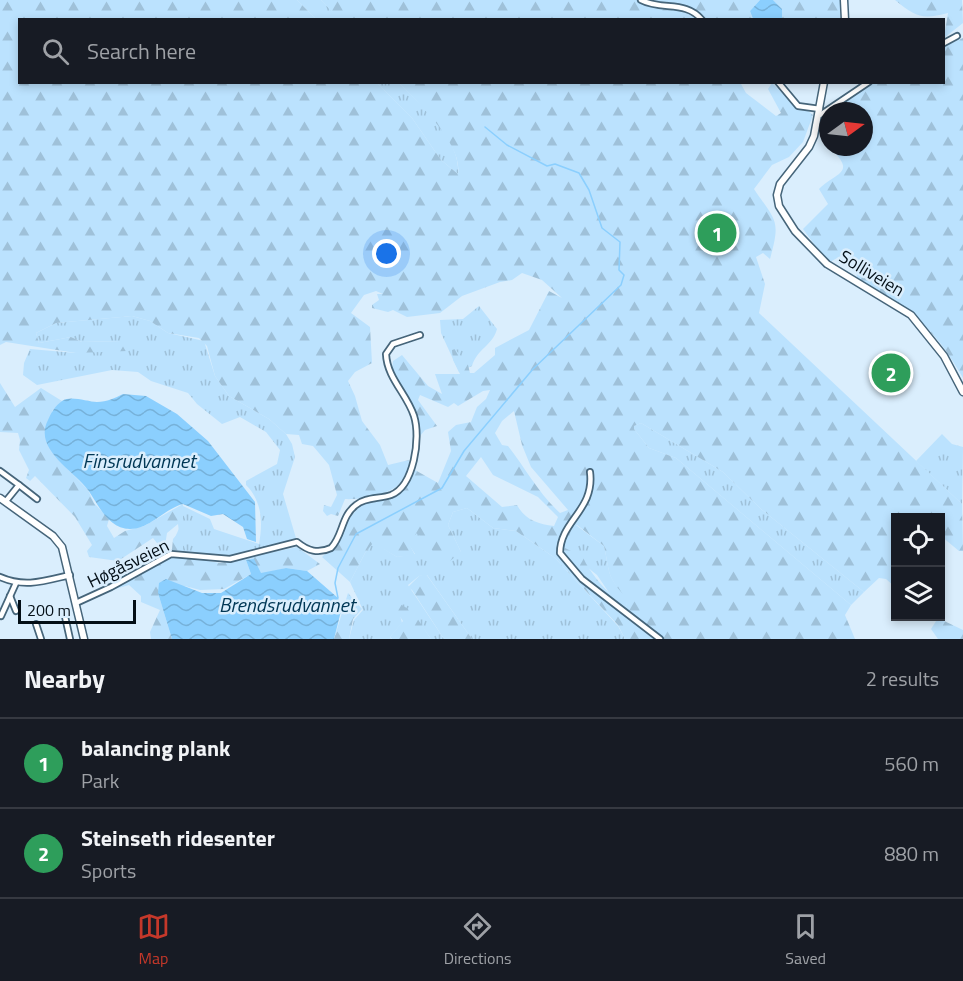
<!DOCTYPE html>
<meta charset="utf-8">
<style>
body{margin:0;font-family:"Titillium Web",sans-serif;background:#242831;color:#f1f3f6}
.controls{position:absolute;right:18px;bottom:18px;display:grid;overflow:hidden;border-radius:0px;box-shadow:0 3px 9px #0003}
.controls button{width:54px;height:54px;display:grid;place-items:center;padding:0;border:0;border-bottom:2px solid #363941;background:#171b24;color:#f1f3f6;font:30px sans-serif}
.compass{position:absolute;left:819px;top:102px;width:54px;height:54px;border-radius:50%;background:#171b24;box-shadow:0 3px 9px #0003;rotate:75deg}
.scale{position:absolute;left:18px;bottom:15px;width:118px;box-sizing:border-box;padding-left:6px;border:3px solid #030e16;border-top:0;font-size:16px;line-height:21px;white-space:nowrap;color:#030e16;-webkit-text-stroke:4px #daeefd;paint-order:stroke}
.you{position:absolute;left:387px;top:254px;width:21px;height:21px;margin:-15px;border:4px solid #fff;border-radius:50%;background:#1a73e8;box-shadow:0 0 0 9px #1a73e833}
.badge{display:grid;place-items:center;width:39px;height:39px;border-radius:50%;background:#c5382a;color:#fff;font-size:20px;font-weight:700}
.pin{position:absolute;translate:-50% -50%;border:3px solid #fff;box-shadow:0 2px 6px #0006}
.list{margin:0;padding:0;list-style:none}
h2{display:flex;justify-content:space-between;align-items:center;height:78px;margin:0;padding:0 24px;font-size:26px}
h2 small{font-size:20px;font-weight:400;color:#9ea1a6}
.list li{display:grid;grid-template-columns:39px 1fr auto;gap:18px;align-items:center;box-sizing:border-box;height:90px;padding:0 24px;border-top:2px solid #363941}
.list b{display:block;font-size:22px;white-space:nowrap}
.list p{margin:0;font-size:20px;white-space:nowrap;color:#9ea1a6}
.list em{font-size:20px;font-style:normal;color:#9ea1a6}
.icon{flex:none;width:33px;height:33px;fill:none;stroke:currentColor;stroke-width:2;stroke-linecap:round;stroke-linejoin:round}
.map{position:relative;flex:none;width:963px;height:639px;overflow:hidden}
.search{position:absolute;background:#171b24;box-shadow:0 3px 9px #0003;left:18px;right:18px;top:18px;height:66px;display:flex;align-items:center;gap:15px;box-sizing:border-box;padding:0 21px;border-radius:0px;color:#9ea1a6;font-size:22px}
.sheet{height:258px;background:#171b24}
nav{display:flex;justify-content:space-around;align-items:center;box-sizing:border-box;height:84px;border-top:2px solid #363941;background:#171b24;font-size:16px;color:#9ea1a6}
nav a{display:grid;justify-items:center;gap:3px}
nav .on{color:#c5382a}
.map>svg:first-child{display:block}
</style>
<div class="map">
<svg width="963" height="639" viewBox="0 0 963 639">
<defs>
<pattern id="grass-tufts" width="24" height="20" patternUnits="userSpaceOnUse" patternTransform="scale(1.5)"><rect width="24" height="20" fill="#bbe2fe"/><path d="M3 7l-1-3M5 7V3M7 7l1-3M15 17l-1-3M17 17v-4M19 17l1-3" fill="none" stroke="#9fc1d9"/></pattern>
<pattern id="forest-firs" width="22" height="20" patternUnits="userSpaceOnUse" patternTransform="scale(1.5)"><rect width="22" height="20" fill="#bbe2fe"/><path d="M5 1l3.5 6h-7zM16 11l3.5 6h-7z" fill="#9fc1d9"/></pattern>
<pattern id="water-waves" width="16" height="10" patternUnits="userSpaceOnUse" patternTransform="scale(1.5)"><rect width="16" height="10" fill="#8bcffe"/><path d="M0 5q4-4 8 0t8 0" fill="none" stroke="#76b1d9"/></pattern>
</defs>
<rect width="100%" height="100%" fill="#daeefd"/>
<g fill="url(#grass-tufts)">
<path d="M297,0H321L340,19H316Z"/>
<path d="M377,83H399C421,106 461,139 458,174L441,160L412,118Z"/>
<path d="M479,306L497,329C493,345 477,349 472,366L459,372L441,333L440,320L463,319Z"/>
<path d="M132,316L150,321L168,333L204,341L215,376L229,396L269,419L286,434L292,444L295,457L283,494L298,545L222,561L184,555L173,542L181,524L183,506L210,519L214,529L259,544C263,522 262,501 246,485V481L277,464L280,450L266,432L240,417L222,424L197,404L188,393L151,381L138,372L112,370L37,385L23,375L24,363L30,349L76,353L122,341L82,342L71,337L39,343L36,333L56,323Z"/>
<path d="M641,423L723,472L761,509L864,592L851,605L676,458L649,448L634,429V426Z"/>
<path d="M942,434L952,444L963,447L962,504L916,461Z"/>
<path d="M467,508L493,528L516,531L555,558L618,626L625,639H472L427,575L419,576L408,585L444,639H431L412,612L400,615L402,623L390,637L391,639H349L354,620L363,610L350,582L365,553L373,542L397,557L415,554L407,542L417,532L461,552L448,525L453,512Z"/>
<path d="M572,525H576L604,546C610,572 606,577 628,598L626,607L614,600L597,575L562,547Z"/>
</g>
<g fill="url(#forest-firs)" fill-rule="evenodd">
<path d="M0,0H297L316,19L20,20V82L377,83L412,118L441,160L458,174C463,144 418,103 399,83H743L741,84L746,93L776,116L781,113L768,89L772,83L800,110L808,111L813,115L803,142L789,157L772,165L754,189C776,222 781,219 770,259L763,253L756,257L765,284L759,313L962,504L963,551H959L941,536L940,518H896L895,562L893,565L895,568V587L886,579L879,578L864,592L761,509L723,472L641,423L634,426V429L649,448L676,458L851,605L845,615L855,639H625L618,625L555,558L516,531L493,528L467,508L453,512L448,525L461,552L445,565L417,533L408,542L415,555L397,557L373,543L365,553L350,582L322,557L340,540L345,523L361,505L394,496L406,486L415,470L438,483L451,451L448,432L456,425L471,422L477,407L486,399L490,390L483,391L458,406L454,403L448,407L420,395L418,400L437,426L425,430L420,436L409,399L392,369L393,361L402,355L428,386L442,394L435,374H460L453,360L452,350L455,349L468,365L470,373H474L495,355V348L529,330L549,291L562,298L542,280L522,273L512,280L500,282L462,296L440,313L407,317L393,310L388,312L372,308V305L379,300L377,294H383L376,291L364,295L351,313L370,327L372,363L355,372L348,381L355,396L362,421L380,445L388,465L409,460L410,468C404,474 402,483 396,487C385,495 358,500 345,499L338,516L331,514L327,516L323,511L324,505L331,507L337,495L329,465L313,446L302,444L299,435L286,434L269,419L229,396L215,376L207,346L199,338L168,333L150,321L132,316L56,323L36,333L39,343L71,337L82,342L122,341L127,351L76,353L6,342L0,345ZM514,411L522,445L531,467L568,510L560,513C539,494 526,469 508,446L502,445L495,433L502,421ZM481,457L493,475L538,497L558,517L554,526C538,524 525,520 517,505L502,507L466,476ZM572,525H577L604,546C610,572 606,577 627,598L626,607C613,600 588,571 583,557L563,547Z"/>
<path d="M321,0H760L750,11L753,20H340Z"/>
<path d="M773,0H840L841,19H782V9Z"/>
<path d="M895,0H962L963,23L944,38L948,13C922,20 916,17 895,0Z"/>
<path d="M963,38V378C934,327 909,306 857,280C857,266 854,262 841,256L828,263L803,229L828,204L819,189C836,172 858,174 829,147H864V111H829L860,83L944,82V46Z"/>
<path d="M0,383L15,407L41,388L62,401L52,411L55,456L88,490L94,503L109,519L107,526L114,538L125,531L144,526L183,504V556L220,563L297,547L320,564L307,571L286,568L261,574L246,560L251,574L224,589L200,590L185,586L158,593L172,639H151L150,632L160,610L141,602V596L129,585L115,589L117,578L143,568L165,553L167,550L172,549L173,539L179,532L178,524L167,533L164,552L153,538L118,561L89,557L87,551L92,545L75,517L35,476L30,481L26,478L29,470L19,450L20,440L18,433L0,432Z"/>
<path d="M426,574L472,639H444L412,590L408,587L419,576Z"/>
<path d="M348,593L362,609L353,619L349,639H334Z"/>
<path d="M397,602L413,612L431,639H392L390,637L403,621L393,607Z"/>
<path d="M938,618L963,630V639H938L931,629Z"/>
</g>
<g fill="url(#water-waves)">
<path d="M760,0H773L782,9V19H753L750,11Z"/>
<path d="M123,394L146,396L177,414L208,441L255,502L256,542L247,539L243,527L223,514L211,516L183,504C164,509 150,529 130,529C108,529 98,504 88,490C73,470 33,449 48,420C51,413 55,406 62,401C71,395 87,402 97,402C107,402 115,398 123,394Z"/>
<path d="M254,559L261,573L286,568L307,571L338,598L341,611L334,639H172L158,593L159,583L166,579L202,593H221L251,574L246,560Z"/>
</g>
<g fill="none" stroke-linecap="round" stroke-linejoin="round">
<path stroke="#8bcffe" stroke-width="1.5" d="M338,598L335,583L338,568L356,534L442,488L464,451L533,369L621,285L624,275L619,270L620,242L602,228L589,190L579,173L555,164L547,166L507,145L485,127"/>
<defs>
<g id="street">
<path d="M641,0C662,11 686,0 702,20"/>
<path d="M944,43L957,36"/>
<path d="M778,82L798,106L820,109"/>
<path d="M820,115L869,82"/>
<path d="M0,471L19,485L6,501"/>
<path d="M590,472C595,510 560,521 560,553L582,579L660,639"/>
<path d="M19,485L37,499"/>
<path d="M0,577C25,588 44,581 70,575"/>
<path d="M10,596L16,611"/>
<path d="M76,603L111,587L171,554L230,559L297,542C308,551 318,554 331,548C343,536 341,516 356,505C365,497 380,499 391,495C414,486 421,438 414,416C407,394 387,378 386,354L393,344L420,335"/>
<path d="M64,612L70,639"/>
<path d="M1,616L16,583"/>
<path d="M36,624L41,639"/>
</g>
<g id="secondary">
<path d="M844,0L845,20"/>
<path d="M824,82L814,136L809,147L780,184L777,195L779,206L795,231L827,264L911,315L944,356L963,392"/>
<path d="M0,498L53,536L62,547L84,639"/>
</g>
</defs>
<use href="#street" stroke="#46657a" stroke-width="8"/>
<use href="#secondary" stroke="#46657a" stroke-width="9"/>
<use href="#street" stroke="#fff" stroke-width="4.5"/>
<use href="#secondary" stroke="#fff" stroke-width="6"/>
</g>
<g text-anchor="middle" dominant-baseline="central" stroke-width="5" stroke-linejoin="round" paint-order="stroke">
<g font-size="18" fill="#030e16" stroke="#daeefd">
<text transform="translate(872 273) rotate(31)">Solliveien</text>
<text transform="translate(128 563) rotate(-26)">Høgåsveien</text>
</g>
<g font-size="20" font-style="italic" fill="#003755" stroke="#daeefd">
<text x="139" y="460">Finsrudvannet</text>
<text x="287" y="604">Brendsrudvannet</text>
</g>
</g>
</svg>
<div class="controls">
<button><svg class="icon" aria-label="locate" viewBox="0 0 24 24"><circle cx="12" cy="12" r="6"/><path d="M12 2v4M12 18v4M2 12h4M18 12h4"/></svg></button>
<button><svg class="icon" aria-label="layers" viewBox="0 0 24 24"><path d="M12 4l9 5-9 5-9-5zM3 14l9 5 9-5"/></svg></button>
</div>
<svg class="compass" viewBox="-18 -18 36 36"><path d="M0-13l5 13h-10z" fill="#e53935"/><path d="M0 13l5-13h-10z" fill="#9ea1a6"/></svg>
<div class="scale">200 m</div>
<div class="you"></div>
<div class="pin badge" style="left:717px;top:233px;background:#2e9e5b">1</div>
<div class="pin badge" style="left:891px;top:373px;background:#2e9e5b">2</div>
<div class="search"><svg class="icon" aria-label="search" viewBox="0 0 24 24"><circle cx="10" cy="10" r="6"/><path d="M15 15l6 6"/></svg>Search here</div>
</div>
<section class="sheet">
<h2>Nearby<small>2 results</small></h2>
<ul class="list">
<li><span class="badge" style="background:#2e9e5b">1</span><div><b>balancing plank</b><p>Park</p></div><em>560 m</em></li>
<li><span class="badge" style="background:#2e9e5b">2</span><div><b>Steinseth ridesenter</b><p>Sports</p></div><em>880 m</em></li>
</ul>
</section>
<nav>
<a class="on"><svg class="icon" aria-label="map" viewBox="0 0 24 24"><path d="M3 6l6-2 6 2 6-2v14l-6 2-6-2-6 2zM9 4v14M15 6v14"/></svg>Map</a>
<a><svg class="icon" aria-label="directions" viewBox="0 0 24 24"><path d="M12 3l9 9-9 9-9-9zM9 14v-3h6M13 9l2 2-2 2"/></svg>Directions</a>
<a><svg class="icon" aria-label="saved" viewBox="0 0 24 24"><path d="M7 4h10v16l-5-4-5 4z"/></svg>Saved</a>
</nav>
